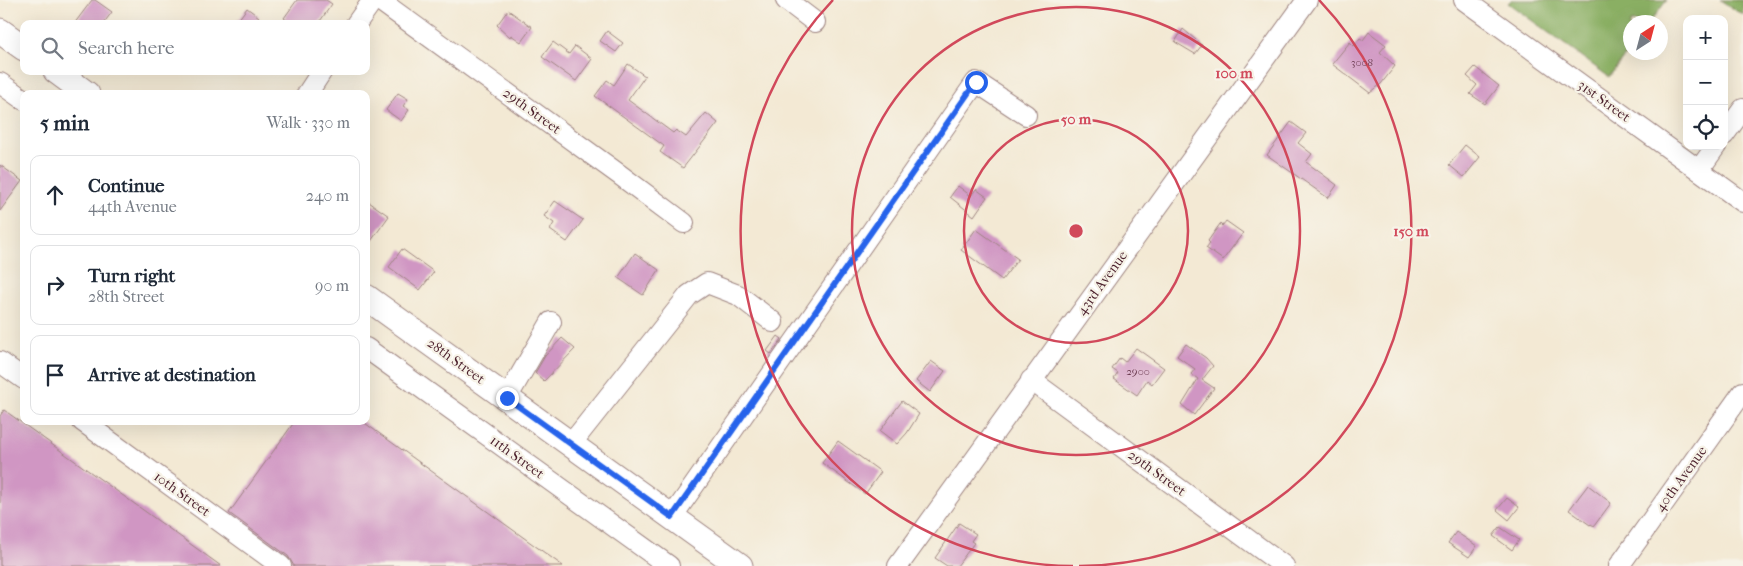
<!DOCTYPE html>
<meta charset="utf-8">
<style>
body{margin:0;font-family:"IM FELL French Canon",serif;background:#f6f6f7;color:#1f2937}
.controls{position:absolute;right:15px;top:15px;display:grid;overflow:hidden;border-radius:10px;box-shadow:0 5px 20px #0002}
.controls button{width:45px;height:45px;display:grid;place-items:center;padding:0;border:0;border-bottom:1px solid #e0e1e3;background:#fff;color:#1f2937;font:25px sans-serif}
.compass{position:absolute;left:1623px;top:15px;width:45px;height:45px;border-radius:50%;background:#fff;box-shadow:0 5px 20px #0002;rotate:36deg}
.stop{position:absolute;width:15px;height:15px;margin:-11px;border:4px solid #2563eb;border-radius:50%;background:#fff}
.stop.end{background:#2563eb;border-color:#fff;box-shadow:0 1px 5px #0008}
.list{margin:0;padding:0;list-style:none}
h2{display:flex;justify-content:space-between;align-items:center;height:65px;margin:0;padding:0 20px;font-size:21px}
h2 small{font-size:16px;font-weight:400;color:#747a83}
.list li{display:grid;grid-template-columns:32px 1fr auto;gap:15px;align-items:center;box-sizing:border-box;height:80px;margin:0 10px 10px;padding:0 10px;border:1px solid #e0e1e3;border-radius:10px}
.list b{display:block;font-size:19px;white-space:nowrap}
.list p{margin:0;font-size:16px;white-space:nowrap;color:#747a83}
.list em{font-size:16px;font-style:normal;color:#747a83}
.icon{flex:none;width:28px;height:28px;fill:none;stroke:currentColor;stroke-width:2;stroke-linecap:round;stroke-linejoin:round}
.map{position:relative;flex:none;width:1743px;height:566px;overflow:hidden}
.search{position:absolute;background:#fff;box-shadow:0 5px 20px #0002;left:20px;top:20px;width:350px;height:55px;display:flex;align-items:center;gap:12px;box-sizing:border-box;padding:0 18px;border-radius:10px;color:#747a83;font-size:19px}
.panel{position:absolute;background:#fff;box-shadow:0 5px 20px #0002;left:20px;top:90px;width:350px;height:335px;border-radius:10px}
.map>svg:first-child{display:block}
</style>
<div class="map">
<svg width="1743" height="566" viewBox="0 0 1743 566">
<rect width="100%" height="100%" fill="#f7f3e8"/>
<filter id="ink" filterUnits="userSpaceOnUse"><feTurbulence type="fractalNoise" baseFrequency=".02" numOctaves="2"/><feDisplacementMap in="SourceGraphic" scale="10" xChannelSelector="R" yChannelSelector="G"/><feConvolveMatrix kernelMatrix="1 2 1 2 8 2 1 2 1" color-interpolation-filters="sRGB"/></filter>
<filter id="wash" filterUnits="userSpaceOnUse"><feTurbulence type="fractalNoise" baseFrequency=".0096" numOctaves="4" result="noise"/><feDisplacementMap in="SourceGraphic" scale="20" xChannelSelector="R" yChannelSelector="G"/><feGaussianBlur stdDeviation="1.12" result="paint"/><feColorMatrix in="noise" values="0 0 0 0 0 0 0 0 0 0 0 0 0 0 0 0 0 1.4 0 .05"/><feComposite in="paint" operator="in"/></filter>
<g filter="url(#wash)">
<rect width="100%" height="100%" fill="#f3e9d4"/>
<g fill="#8aaf63" stroke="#6a6747">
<path d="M1511,0H1667L1650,22H1630V49L1609,77L1508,3Z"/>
<path d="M1720,0H1743V15Z"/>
</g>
<g id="blocks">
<g fill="#d096c3">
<path d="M92,0H95L112,12L103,24H74Z"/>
<path d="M297,0H326L332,4L318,24H291L284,18Z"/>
<path d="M247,8L259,17L254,24H235Z"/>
<path d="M508,10L532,27L521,42L511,35L510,37L497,25Z"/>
<path d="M1183,29L1202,45L1195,54L1175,42Z"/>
<path d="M607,31L623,43L616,52L600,41Z"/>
<path d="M1369,32L1386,45L1380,52L1395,66L1381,84L1370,93L1332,64L1350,42L1354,46L1360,38L1363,40Z"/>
<path d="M553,42L569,54L575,46L592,59L576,81L542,57Z"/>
<path d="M628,64L645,76L628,100L673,133L676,130L686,137L706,113L718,123L683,168L660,152L664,146L595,96L607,80L614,85Z"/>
<path d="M1475,67L1499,86L1485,104L1470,94L1477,85L1467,76Z"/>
<path d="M398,93L408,99L403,106L409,110L401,121L386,110Z"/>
<path d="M1291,122L1306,133L1298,143L1312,154L1306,162L1337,185L1328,198L1267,155Z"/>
<path d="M1465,145L1480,157L1464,177L1449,165Z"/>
<path d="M0,165L22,181L0,211Z"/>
<path d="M958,186L971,196L976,189L987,197L974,216L950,197Z"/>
<path d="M366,200L389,216L366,248Z"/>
<path d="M555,201L583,220L567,242L550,230L554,223L544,216Z"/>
<path d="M1226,221L1243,233L1223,260L1206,248L1210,243L1208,241L1220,224L1222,226Z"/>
<path d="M976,229L1018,259L1002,280L961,250Z"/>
<path d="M402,249L434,272L420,290L389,267Z"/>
<path d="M635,253L659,270L643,295L618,278Z"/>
<path d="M778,336L782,339L771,354L767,351Z"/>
<path d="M562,338L575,349L544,381L535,373L545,356Z"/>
<path d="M1186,344L1206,358L1213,366L1202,380L1214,388L1194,415L1182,405L1198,379L1191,374L1195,369L1177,356Z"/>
<path d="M1136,348L1164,368L1152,384L1147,380L1137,395L1114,379L1118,373L1112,369L1120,358L1125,362Z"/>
<path d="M931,361L945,371L930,392L916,381Z"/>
<path d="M902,401L919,414L907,433L897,444L880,431Z"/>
<path d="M4,410L221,566H0V416Z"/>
<path d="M295,421H362L563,566H294L288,556L229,513Z"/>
<path d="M838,441L881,472L865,494L822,463Z"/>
<path d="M1588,485L1611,503L1594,526L1591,524L1590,525L1569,510Z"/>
<path d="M1507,498L1519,507L1509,520L1497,510Z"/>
<path d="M959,523L976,534L971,541L974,543L957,566H947L935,558Z"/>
<path d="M1500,527L1519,540L1512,550L1493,536Z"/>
<path d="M1456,532L1477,546L1469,557L1448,543Z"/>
</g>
</g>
</g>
<g filter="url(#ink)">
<use href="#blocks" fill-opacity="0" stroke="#9e8480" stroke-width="1"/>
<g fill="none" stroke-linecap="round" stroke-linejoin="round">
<defs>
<g id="minor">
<path d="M379,0L620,175L684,223"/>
<path d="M786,0L815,22"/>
<path d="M1464,0L1743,202"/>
<path d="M356,24L373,0"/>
<path d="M0,83L24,100"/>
<path d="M307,94L322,71"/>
<path d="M1724,135L1743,109"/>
<path d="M1699,170L1716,146"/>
<path d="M366,348L669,566"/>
<path d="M0,362L24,379"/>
<path d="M1031,380L1284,566"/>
<path d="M507,398L551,322"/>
<path d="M82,421L281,566"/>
<path d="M571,444L689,295L707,283L738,295L773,322"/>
<path d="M672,517L976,82L1026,115"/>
<path d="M898,566L1307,0"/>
<path d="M1619,566L1743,392"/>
</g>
<g id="major">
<path d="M0,31L24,48"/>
<path d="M56,71L87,94"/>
<path d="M366,297L740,566"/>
</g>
</defs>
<use href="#minor" stroke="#9e8480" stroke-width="22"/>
<use href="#major" stroke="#9e8480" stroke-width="27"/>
<use href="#minor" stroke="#fff" stroke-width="20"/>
<use href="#major" stroke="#fff" stroke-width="25"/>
</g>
</g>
<g fill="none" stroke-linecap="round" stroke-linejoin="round" filter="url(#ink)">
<path stroke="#2563eb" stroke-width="6" d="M507,398L672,517L976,82"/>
</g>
<g fill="none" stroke="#d1495b" stroke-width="2.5">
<circle cx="1076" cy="231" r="112"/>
<circle cx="1076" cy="231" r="224"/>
<path d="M1073 566A335 335 0 0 1 833 0M1319 0A335 335 0 0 1 1079 566"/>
</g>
<g text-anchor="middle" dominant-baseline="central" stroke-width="4.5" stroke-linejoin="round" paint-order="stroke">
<g font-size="11" fill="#6c3d51">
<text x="1362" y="62">3008</text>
<text x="1138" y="371">2900</text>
</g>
<g font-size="14" fill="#4a1f2b" stroke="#f7f3e8">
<text transform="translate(1604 101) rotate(36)">31st Street</text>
<text transform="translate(532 111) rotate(36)">29th Street</text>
<text transform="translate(1102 283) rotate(-54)">43rd Avenue</text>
<text transform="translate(456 361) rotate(36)">28th Street</text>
<text transform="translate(517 457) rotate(36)">11th Street</text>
<text transform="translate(1157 473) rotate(36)">29th Street</text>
<text transform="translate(1681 479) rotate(-54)">40th Avenue</text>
<text transform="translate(182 494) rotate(36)">10th Street</text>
</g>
</g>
<circle cx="1076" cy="231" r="8" fill="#d1495b" stroke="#f7f3e8" stroke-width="2.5"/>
<g font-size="15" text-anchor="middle" font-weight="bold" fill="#d1495b" stroke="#f7f3e8" stroke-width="4.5" stroke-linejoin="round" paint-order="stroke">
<text x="1234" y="78">100 m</text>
<text x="1076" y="124">50 m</text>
<text x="1411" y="236">150 m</text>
</g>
</svg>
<div class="controls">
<button>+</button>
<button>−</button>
<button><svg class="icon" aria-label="locate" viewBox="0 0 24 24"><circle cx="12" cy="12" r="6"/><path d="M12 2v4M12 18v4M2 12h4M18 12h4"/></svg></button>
</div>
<svg class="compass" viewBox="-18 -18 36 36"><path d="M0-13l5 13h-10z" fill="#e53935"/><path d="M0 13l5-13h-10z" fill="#747a83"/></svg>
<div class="stop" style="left:976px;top:82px"></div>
<div class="stop end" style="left:507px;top:398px"></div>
<div class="search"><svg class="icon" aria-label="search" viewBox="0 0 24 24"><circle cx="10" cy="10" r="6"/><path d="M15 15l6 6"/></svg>Search here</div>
<section class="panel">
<h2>5 min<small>Walk · 330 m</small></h2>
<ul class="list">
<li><svg class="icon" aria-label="ahead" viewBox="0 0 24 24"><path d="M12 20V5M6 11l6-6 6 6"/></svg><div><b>Continue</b><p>44th Avenue</p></div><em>240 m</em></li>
<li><svg class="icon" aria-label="right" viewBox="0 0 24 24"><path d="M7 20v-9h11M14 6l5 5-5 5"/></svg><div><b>Turn right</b><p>28th Street</p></div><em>90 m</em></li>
<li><svg class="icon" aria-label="arrive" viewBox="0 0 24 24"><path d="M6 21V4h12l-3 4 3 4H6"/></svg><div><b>Arrive at destination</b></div></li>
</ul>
</section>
</div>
